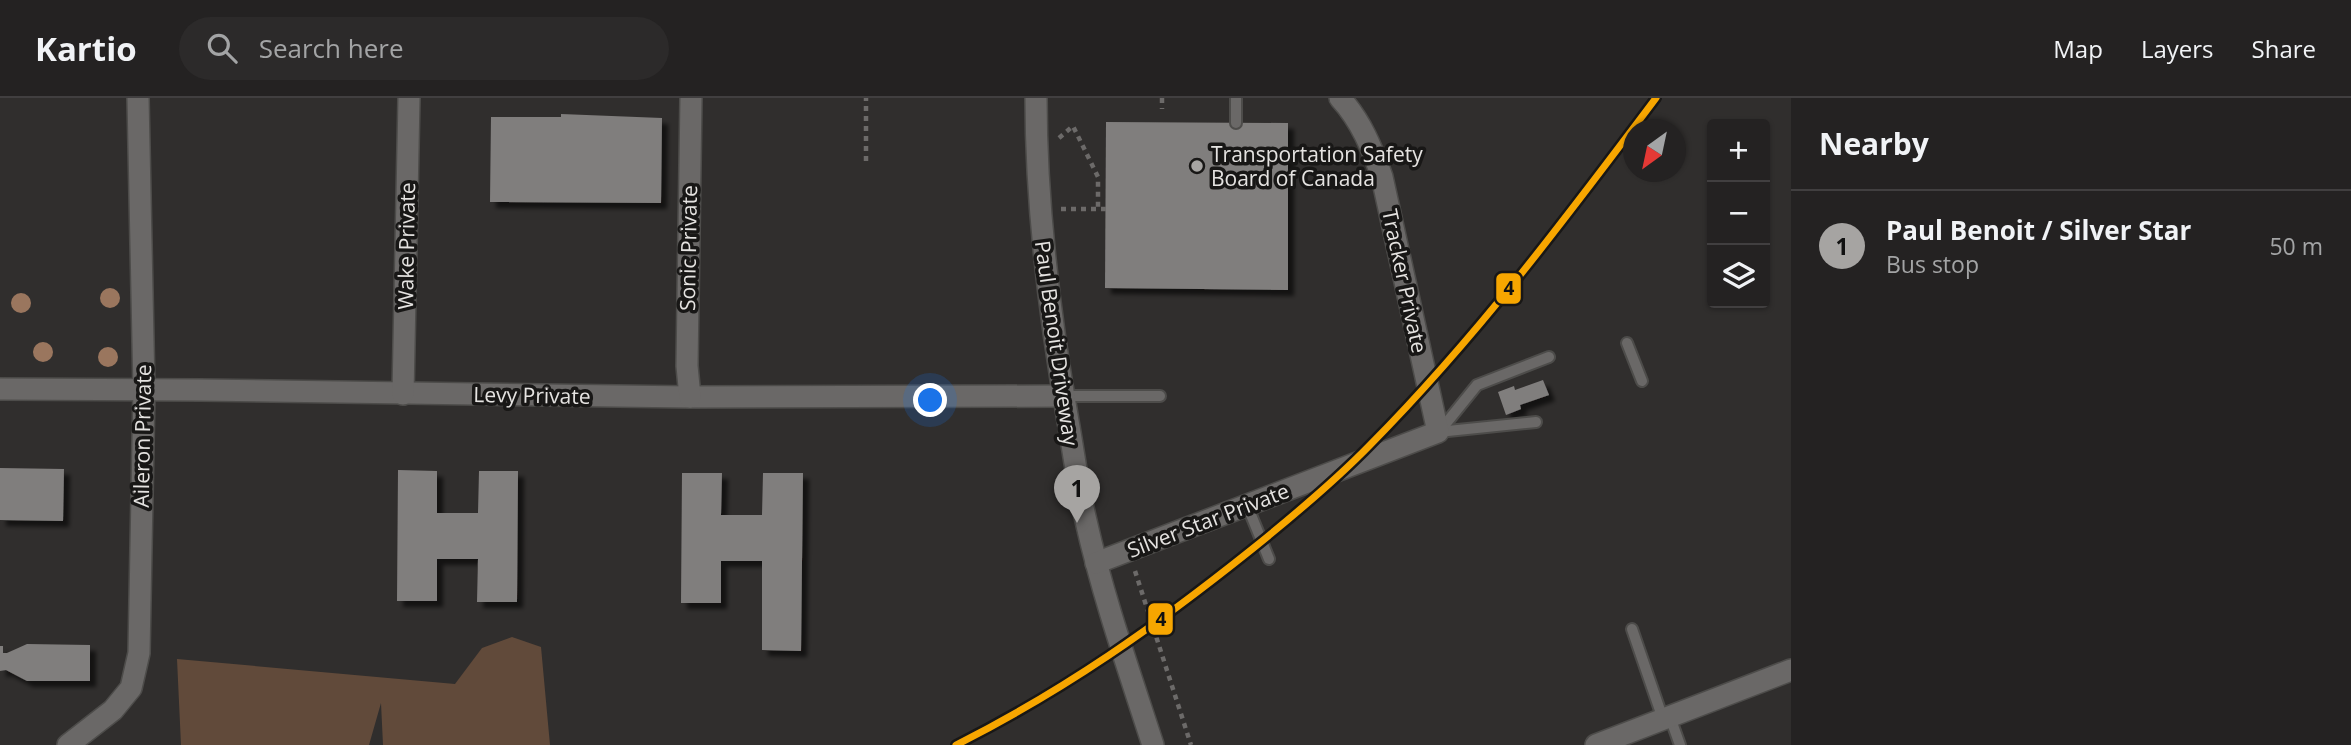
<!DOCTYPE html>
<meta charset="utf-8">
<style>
body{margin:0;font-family:"Open Sans",sans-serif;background:#2c2a2a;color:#f1f3f6}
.controls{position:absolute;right:21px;top:21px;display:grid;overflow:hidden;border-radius:7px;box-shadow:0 2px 5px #0004}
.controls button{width:63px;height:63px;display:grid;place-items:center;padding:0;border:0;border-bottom:2px solid #413f40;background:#242222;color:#f1f3f6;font:35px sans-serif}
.compass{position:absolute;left:1623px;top:21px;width:63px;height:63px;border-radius:50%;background:#242222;box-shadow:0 2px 5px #0004;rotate:213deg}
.you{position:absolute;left:931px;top:303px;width:24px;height:24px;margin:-18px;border:5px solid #fff;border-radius:50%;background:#1a73e8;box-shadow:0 0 0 10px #1a73e833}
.badge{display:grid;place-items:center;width:46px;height:46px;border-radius:50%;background:#a6a4a2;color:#111;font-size:23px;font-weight:700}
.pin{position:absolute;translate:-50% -58px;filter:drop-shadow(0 2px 4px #0008)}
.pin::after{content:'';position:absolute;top:37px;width:24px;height:21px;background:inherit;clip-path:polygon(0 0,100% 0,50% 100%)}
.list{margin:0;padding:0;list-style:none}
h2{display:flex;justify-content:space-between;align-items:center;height:91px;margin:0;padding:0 28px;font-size:30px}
h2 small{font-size:23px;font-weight:400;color:#a3a4a5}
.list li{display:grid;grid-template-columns:46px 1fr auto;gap:21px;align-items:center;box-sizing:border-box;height:112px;padding:0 28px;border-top:2px solid #413f40}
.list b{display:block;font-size:26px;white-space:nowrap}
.list p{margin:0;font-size:23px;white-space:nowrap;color:#a3a4a5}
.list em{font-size:23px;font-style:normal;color:#a3a4a5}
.icon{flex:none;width:38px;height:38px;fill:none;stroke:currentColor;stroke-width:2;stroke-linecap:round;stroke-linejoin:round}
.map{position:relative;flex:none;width:1791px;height:647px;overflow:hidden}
header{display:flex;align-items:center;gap:42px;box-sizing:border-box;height:98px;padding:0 35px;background:#242222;border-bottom:2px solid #413f40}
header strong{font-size:33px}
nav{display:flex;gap:38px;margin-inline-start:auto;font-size:24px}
.search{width:490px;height:63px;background:#2c2a2a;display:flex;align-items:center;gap:18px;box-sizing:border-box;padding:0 24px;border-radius:38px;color:#a3a4a5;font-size:26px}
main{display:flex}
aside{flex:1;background:#242222}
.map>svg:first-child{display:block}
</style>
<header>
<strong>Kartio</strong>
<div class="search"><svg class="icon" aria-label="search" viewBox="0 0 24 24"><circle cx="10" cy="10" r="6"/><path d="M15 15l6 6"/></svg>Search here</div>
<nav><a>Map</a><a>Layers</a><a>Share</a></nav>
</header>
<main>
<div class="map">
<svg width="1791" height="647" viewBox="0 0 1791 647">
<defs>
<filter id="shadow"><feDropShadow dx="6" dy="6" stdDeviation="2" flood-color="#0009"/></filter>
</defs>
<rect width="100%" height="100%" fill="#302e2d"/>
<path fill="#614a3a" d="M512,539L541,549L550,647H383L381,605L369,647H181L177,561L455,586L482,550Z"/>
<g fill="#807e7d" filter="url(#shadow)">
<path d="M561,16L662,20L661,105L490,104L491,19H561Z"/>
<path d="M1106,24L1288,25V192L1105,190Z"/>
<path d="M1543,282L1549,297L1520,307L1521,311L1506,317L1498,294L1514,288L1515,292Z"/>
<path d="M0,370L64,371L63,423L0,422Z"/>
<path d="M398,372L437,373V415H478L479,373H518L517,504H477L478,461H437V503H397Z"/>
<path d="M682,375H722L721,417H762L763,375H803L801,553L762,552V463H721V505H681Z"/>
<path d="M27,546L90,547V583H27L6,572L0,573V548H3V555H7Z"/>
</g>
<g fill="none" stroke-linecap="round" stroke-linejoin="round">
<defs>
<g id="service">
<path d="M1236,0V25"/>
<path d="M1627,245L1642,283"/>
<path d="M1064,298H1160"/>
<path d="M1438,334L1536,324"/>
<path d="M1439,334L1477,287L1549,259"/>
<path d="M1247,407L1269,461"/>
<path d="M1632,531L1663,621"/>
<path d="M1670,619L1680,647"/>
</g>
<g id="minor">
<path d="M1036,0C1036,109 1049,215 1068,323C1074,356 1078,390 1086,423C1103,499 1129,573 1153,647"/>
<path d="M0,291L200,292L690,299L1064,298"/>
<path d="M403,296L409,0"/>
<path d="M690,299L687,268L691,0"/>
<path d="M1096,465L1438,334L1382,79C1372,50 1361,23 1340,0"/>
<path d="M68,647L113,612L131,590L139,555L144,292L138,0"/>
<path d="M1596,647L1791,572"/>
</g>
</defs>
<use href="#service" stroke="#4d4c4a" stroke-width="14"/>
<use href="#minor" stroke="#4d4c4a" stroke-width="24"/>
<g stroke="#6c6a69" stroke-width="4.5" stroke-dasharray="5 5" stroke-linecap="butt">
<path d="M1162,0V11"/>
<path d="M1059,40L1073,28L1098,79V111"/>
<path d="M866,63V0"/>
<path d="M1061,111H1106"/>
<path d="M1135,473L1191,647"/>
</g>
<use href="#service" stroke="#6a6867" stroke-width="10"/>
<use href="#minor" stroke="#6a6867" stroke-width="21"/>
<defs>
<path id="rail-1" d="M956,647C1065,592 1156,528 1251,452C1292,419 1333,385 1370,347C1476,240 1566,120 1656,0"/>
</defs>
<use href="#rail-1" stroke="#181716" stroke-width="12"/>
<use href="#rail-1" stroke="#f7a600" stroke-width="7"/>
</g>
<g fill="#9a765e">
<circle cx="110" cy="200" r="10"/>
<circle cx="21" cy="205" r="10"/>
<circle cx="43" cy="254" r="10"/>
<circle cx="108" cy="259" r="10"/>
</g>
<circle fill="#a6a4a2" stroke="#181716" stroke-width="2.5" cx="1197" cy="68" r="7"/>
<g text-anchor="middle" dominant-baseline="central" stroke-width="7" stroke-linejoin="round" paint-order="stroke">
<g font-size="21" fill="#e5e3e1" stroke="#181716" text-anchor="start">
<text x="1211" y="56">Transportation Safety<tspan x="1211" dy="24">Board of Canada</tspan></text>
</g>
<g font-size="21" fill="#e5e3e1" stroke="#181716">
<text transform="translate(406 148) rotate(-89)">Wake Private</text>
<text transform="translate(688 150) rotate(-89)">Sonic Private</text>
<text transform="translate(1405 183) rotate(78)">Tracker Private</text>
<text transform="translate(1057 245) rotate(82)">Paul Benoit Driveway</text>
<text transform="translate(532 297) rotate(1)">Levy Private</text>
<text transform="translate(142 338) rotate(-89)">Aileron Private</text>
<text transform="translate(1208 422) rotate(-21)">Silver Star Private</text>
</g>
</g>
<g stroke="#181716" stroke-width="2.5">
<rect x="1495" y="174" width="27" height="33" rx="7" fill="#f7a600"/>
<rect x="1147" y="504" width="27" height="34" rx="7" fill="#f7a600"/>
</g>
<g font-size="19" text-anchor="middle" font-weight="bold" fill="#111">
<text x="1509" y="197">4</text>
<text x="1161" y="528">4</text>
</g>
</svg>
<div class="controls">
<button>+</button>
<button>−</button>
<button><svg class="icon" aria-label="layers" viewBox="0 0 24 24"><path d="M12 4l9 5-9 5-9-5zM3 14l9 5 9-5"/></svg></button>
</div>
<svg class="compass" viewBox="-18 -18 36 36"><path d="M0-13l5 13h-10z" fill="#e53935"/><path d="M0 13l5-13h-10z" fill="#a3a4a5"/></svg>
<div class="you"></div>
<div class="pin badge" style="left:1077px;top:425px">1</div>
</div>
<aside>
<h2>Nearby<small></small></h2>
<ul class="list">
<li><span class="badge">1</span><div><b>Paul Benoit / Silver Star</b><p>Bus stop</p></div><em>50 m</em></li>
</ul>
</aside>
</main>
